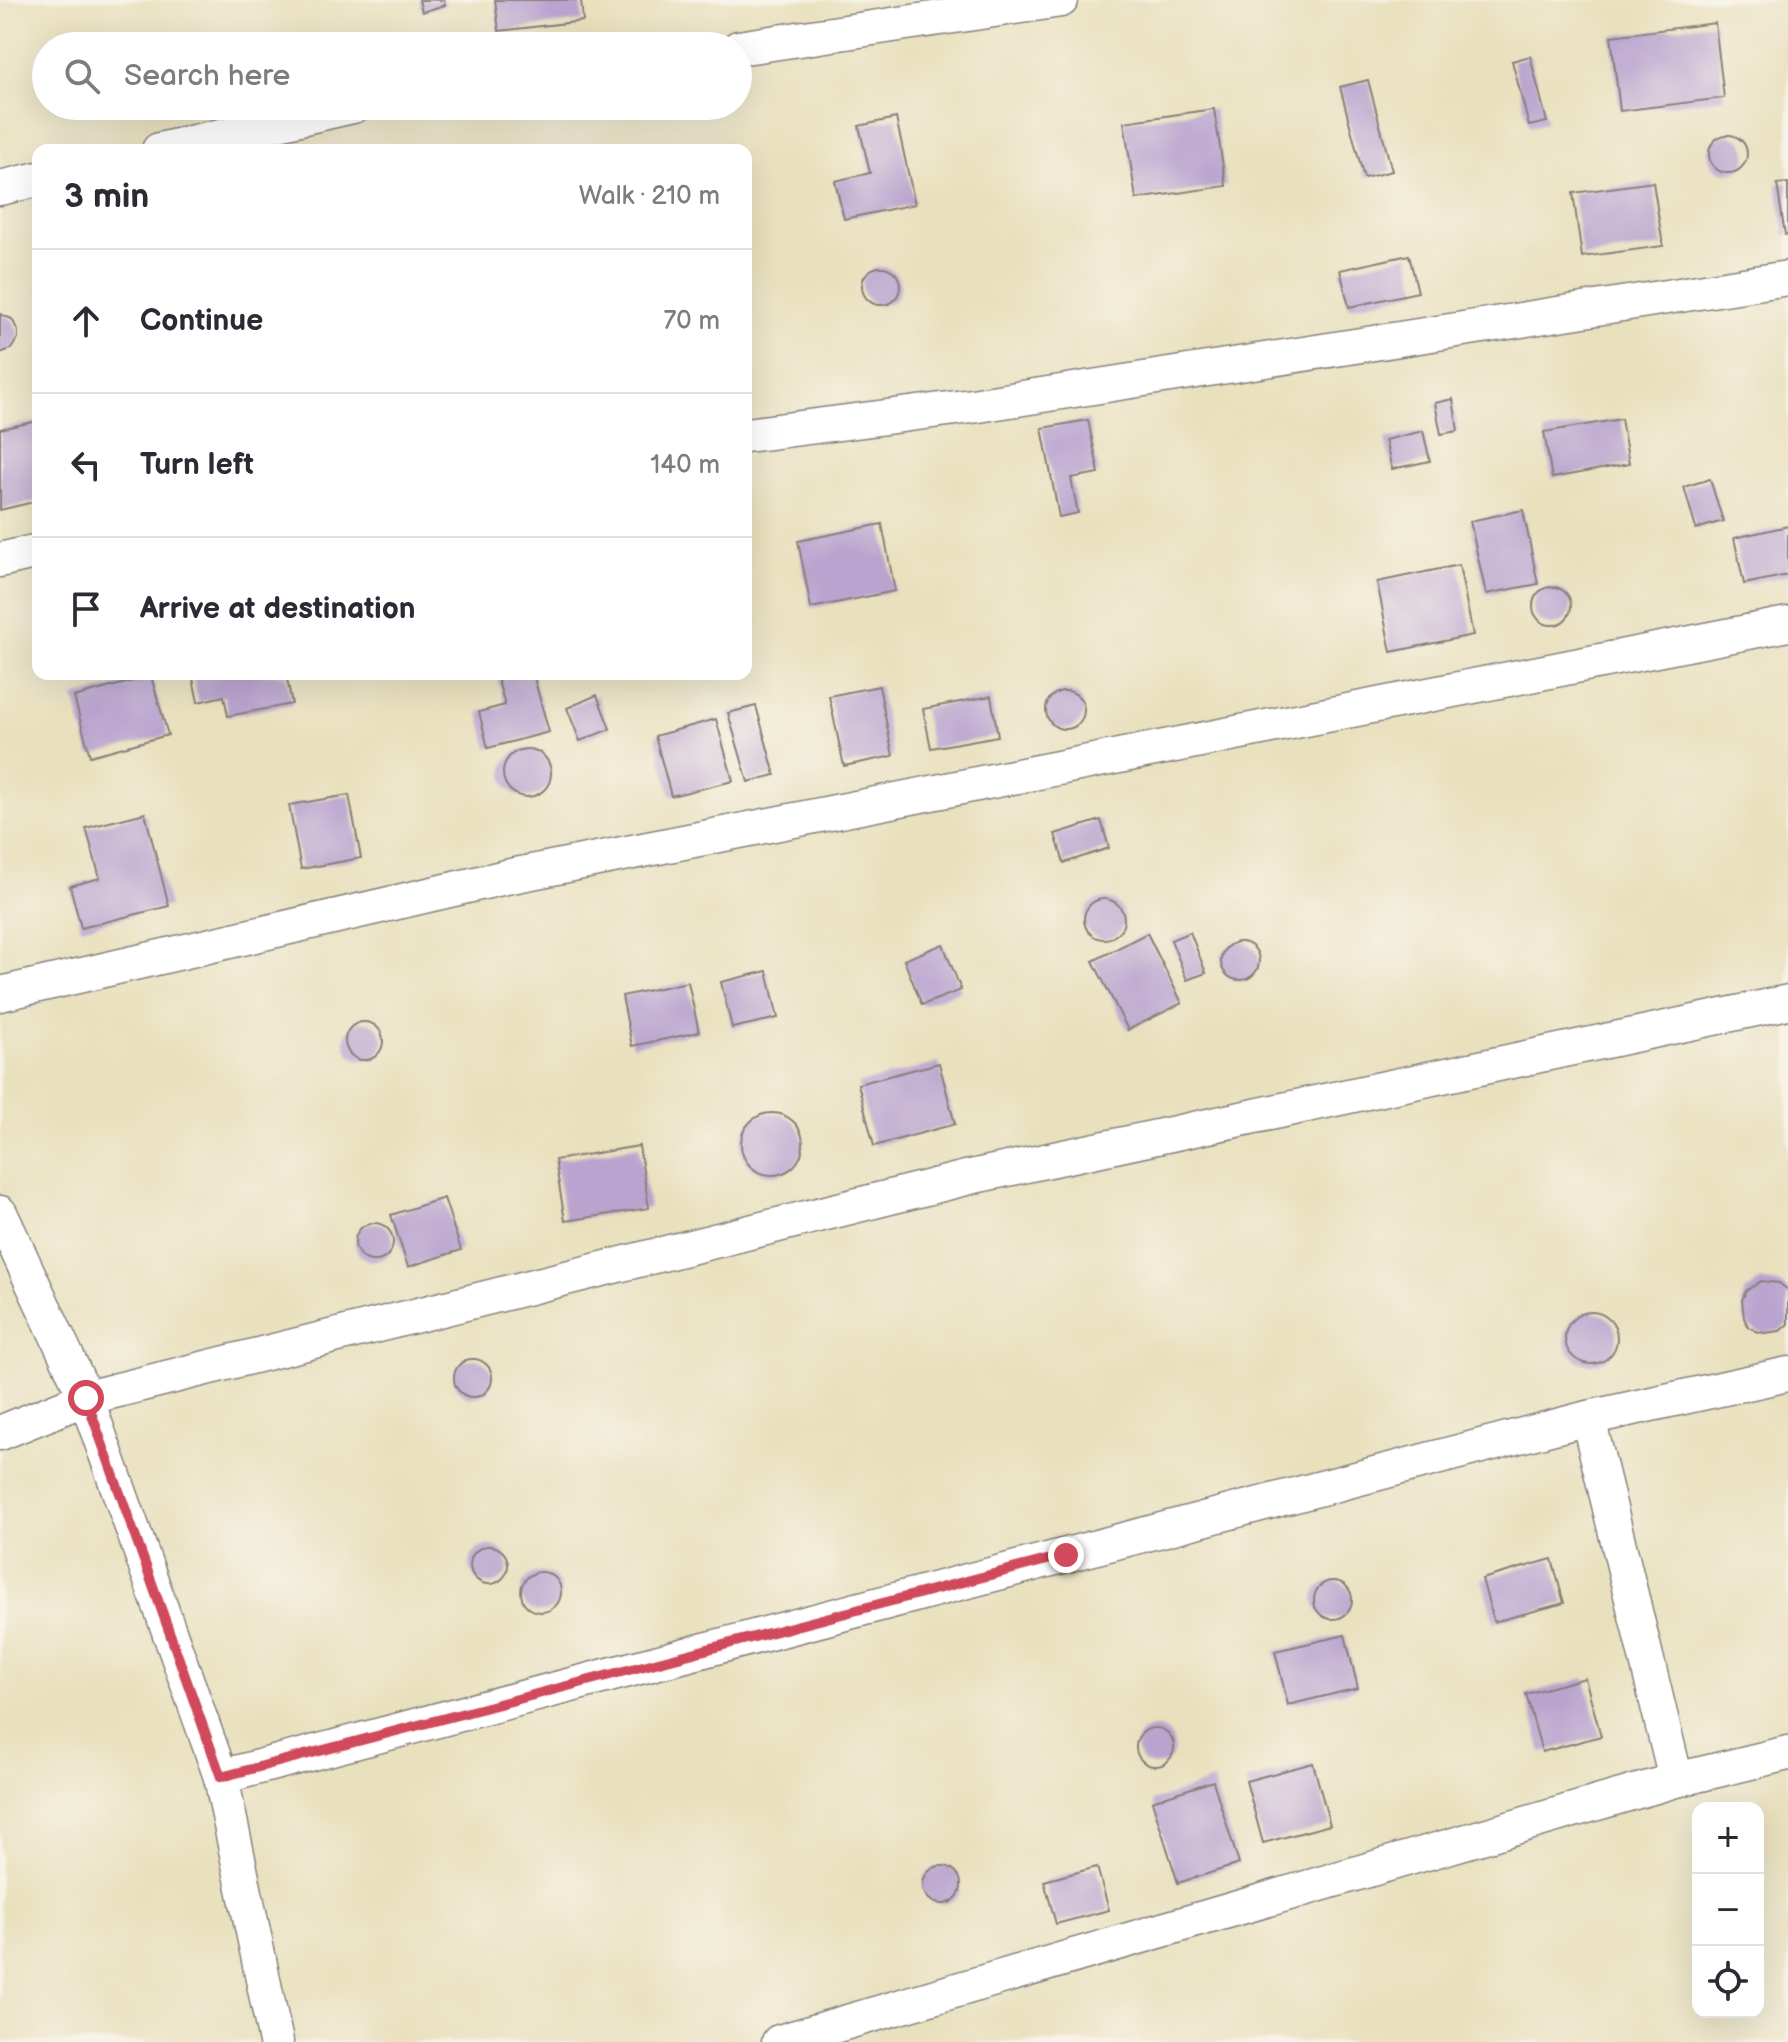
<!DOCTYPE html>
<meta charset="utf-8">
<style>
body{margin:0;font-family:"Balsamiq Sans",sans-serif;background:#f7f7f7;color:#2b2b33}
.controls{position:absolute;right:24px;bottom:24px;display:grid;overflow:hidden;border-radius:16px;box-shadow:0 8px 32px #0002}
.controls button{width:72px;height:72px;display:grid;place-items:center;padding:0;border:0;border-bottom:2px solid #e1e1e2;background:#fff;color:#2b2b33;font:40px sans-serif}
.stop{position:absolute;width:24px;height:24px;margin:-18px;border:6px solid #d1495b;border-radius:50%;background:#fff}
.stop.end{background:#d1495b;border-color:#fff;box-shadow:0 2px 8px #0008}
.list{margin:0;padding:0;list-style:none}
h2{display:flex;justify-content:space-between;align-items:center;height:104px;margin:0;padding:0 32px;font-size:34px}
h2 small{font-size:26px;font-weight:400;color:#7c7c81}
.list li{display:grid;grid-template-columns:52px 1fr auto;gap:24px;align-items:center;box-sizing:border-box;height:144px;padding:0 32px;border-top:2px solid #e1e1e2}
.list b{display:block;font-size:30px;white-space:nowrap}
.list em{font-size:26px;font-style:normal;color:#7c7c81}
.icon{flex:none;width:44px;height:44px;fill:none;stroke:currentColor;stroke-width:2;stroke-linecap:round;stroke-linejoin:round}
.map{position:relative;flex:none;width:1788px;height:2042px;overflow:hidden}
.search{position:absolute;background:#fff;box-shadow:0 8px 32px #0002;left:32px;top:32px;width:720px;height:88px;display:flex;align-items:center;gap:20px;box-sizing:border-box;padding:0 28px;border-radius:44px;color:#7c7c81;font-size:30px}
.panel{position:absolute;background:#fff;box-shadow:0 8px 32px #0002;left:32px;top:144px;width:720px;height:536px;border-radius:16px}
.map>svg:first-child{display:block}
</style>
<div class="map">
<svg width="1788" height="2042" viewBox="0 0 1788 2042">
<rect width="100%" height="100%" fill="#f7f3e8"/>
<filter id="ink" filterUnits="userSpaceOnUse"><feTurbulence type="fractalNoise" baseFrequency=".0125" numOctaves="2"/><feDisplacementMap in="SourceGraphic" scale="16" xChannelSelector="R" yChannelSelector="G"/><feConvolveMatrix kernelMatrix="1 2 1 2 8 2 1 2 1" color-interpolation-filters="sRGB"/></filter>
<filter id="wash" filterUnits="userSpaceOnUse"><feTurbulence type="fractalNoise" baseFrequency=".006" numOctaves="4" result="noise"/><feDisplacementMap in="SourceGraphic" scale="32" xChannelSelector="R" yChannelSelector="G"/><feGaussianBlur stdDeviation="1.8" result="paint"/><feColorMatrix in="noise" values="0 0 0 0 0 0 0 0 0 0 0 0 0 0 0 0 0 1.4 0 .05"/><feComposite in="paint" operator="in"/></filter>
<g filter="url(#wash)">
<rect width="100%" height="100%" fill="#e9e0bd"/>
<g id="blocks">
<g fill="#baa4cf">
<path d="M419,0H444L445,5L422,12Z"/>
<path d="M495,0H581L583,21L499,31Z"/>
<path d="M1715,23L1724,98L1620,111L1611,36Z"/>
<path d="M1530,56L1547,122L1529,126L1512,61Z"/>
<path d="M1368,80L1392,171L1364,178L1340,87Z"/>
<path d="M1214,109L1226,186L1136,199L1124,122Z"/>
<path d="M896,118L915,204L844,219L835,181L870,173L859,126Z"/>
<circle cx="1728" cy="154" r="19"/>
<path d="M1653,182L1663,246L1582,257L1573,193Z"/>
<path d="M1788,183V234L1785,235L1777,184Z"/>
<path d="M1409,255L1418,292L1349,307L1340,270Z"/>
<circle cx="881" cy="286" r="19"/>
<path d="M0,314L12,319L18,331V338L11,349L0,353Z"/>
<path d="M1453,399L1458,431L1441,434L1435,403Z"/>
<path d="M1621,419L1629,464L1552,478L1544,432Z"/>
<path d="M1088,420L1099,473L1071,478L1078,513L1059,517L1042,428Z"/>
<path d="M38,421V501L0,510V429Z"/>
<path d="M1423,431L1430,461L1392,469L1385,440Z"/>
<path d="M1710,479L1723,521L1696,529L1684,487Z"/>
<path d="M1523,510L1538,584L1486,594L1470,521Z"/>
<path d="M882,524L895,591L811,608L798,541Z"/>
<path d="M1788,526V575L1744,584L1734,538Z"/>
<path d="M1459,565L1473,635L1391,652L1377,582Z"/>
<circle cx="1552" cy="606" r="19"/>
<path d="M192,674H286L292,704L228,716L224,696L198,702Z"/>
<path d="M496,674H533L549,732L488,748L479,712L505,705Z"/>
<path d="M151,676L168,735L90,756L74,697Z"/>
<path d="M879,686L893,756L844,766L829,696Z"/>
<circle cx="1065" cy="710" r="19"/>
<path d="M597,695L610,729L580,741L567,708Z"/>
<path d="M991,696L998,736L931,748L923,709Z"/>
<path d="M756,706L775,775L748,782L728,713Z"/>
<path d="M716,719L733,781L671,796L655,736Z"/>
<circle cx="527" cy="773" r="24"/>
<path d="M349,795L361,858L301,869L289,805Z"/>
<path d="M145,813L169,906L81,928L70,886L100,878L86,828Z"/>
<path d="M1101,820L1109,848L1064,863L1055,834Z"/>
<circle cx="1104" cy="919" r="20"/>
<path d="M1190,932L1206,973L1187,980L1171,940Z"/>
<path d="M1147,933L1182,1003L1128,1030L1093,961Z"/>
<circle cx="1240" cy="961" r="19"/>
<path d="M943,944L961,990L922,1005L904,960Z"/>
<path d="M767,971L778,1018L732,1028L721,982Z"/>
<path d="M688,982L699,1032L632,1046L622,996Z"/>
<circle cx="364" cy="1041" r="19"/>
<path d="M939,1063L955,1124L874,1146L858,1084Z"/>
<circle cx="772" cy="1144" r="31"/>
<path d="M639,1146L649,1208L565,1221L555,1160Z"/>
<path d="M444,1198L461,1250L408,1267L391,1215Z"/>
<circle cx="374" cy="1242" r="19"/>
<path d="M1761,1281L1779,1283L1788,1290V1324L1780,1331L1764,1333L1756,1331L1748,1326L1744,1318L1742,1300L1746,1291Z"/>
<circle cx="1591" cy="1338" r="26"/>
<circle cx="473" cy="1378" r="19"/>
<circle cx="489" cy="1565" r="19"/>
<path d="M1552,1559L1564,1603L1494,1622L1482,1579Z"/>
<circle cx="541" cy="1592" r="20"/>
<circle cx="1333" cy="1600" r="19"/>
<path d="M1345,1635L1358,1688L1288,1705L1275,1651Z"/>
<path d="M1585,1678L1601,1736L1542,1752L1526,1694Z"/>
<circle cx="1155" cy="1747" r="19"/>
<path d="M1313,1763L1330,1825L1263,1843L1246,1781Z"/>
<path d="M1213,1781L1239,1864L1178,1883L1152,1801Z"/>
<circle cx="942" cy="1885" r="19"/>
<path d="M1097,1867L1109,1910L1056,1924L1044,1881Z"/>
</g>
</g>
</g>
<g filter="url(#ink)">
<use href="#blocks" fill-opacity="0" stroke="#86817c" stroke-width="2"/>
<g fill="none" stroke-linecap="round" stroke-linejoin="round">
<defs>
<g id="minor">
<path d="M738,48L1061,0"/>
<path d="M159,150L353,106"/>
<path d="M0,188L38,179"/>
<path d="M746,435L972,406L1788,278"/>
<path d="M0,560L38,551"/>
<path d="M0,994L506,877L1788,624"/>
<path d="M0,1213L86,1398L221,1777L276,2042"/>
<path d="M1588,1418L1676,1780"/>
<path d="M0,1433L86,1398L970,1177L1788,1002"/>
<path d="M221,1777L1588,1418L1788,1374"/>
<path d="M779,2042L1676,1780L1788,1753"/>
</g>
</defs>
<use href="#minor" stroke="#86817c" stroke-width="37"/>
<use href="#minor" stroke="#fff" stroke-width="34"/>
</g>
</g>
<g fill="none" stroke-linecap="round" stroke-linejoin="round" filter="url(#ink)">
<path stroke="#d1495b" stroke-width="10" d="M86,1398L221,1777L1066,1555"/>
</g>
</svg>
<div class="controls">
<button>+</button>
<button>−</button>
<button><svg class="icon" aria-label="locate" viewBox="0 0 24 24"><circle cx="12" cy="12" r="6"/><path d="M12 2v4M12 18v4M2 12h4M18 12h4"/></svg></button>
</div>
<div class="stop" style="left:86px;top:1398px"></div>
<div class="stop end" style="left:1066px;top:1555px"></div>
<div class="search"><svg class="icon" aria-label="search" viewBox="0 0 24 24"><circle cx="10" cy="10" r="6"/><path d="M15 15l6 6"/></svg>Search here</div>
<section class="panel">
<h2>3 min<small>Walk · 210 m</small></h2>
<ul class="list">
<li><svg class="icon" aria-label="ahead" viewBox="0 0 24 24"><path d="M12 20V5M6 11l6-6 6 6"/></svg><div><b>Continue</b></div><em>70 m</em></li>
<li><svg class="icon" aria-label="left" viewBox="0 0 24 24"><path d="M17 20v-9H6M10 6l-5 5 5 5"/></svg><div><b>Turn left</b></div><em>140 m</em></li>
<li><svg class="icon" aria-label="arrive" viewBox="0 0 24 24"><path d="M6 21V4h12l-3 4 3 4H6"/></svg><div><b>Arrive at destination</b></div></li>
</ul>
</section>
</div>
